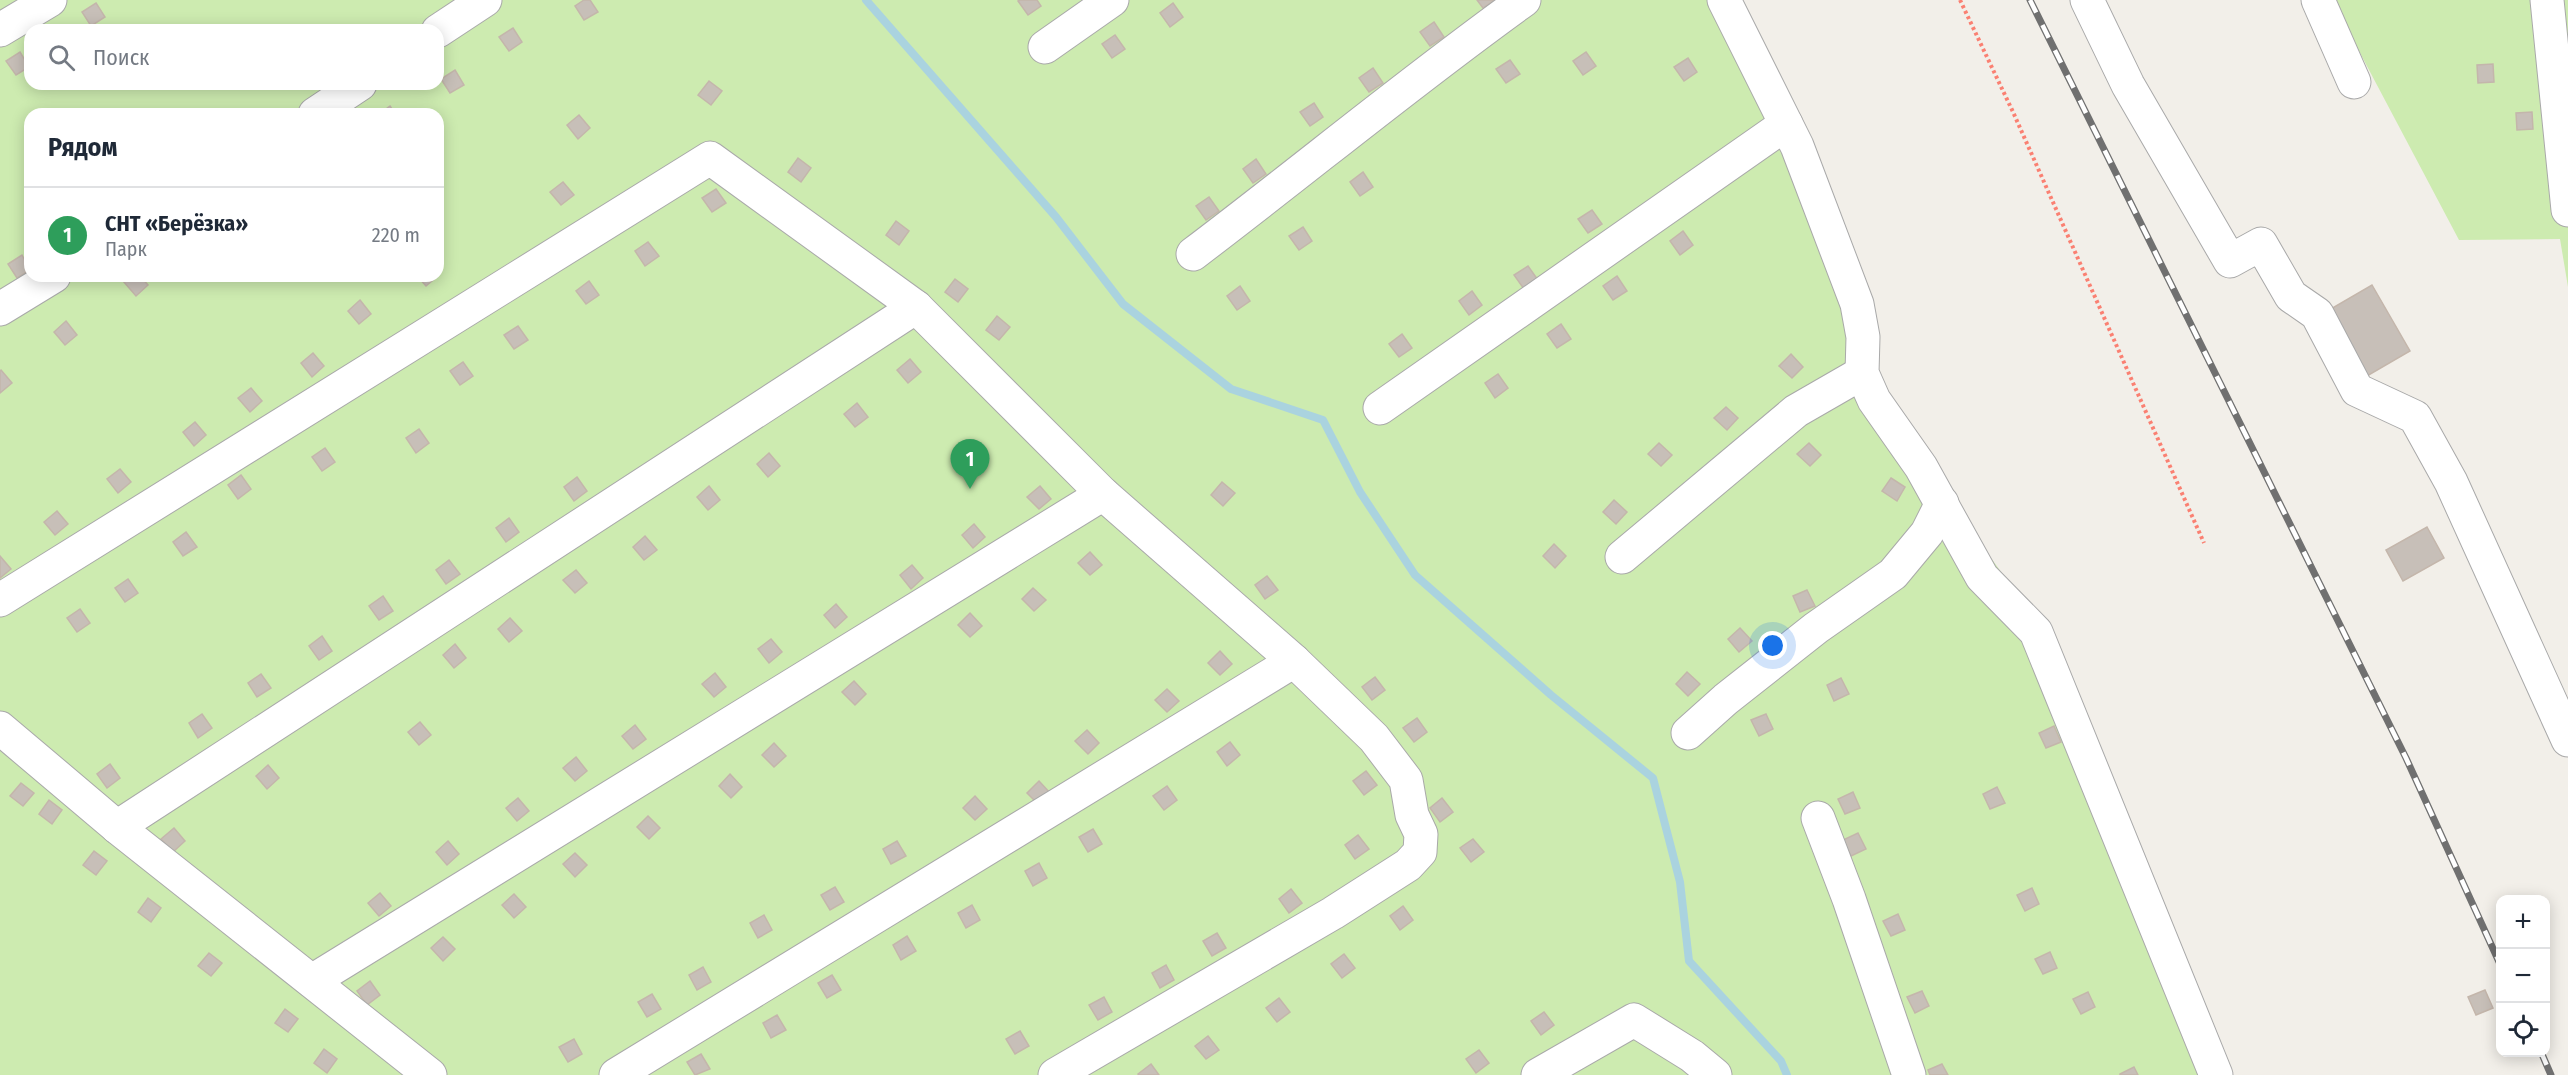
<!DOCTYPE html>
<html lang="ru">
<meta charset="utf-8">
<style>
body{margin:0;font-family:"Fira Sans Condensed",sans-serif;background:#f6f6f7;color:#1f2937}
.controls{position:absolute;right:18px;bottom:18px;display:grid;overflow:hidden;border-radius:12px;box-shadow:0 3px 15px #0003}
.controls button{width:54px;height:54px;display:grid;place-items:center;padding:0;border:0;border-bottom:2px solid #e0e1e3;background:#fff;color:#1f2937;font:30px sans-serif}
.you{position:absolute;left:1773px;top:646px;width:21px;height:21px;margin:-15px;border:4px solid #fff;border-radius:50%;background:#1a73e8;box-shadow:0 0 0 9px #1a73e833}
.badge{display:grid;place-items:center;width:39px;height:39px;border-radius:50%;background:#d40000;color:#fff;font-size:20px;font-weight:700}
.pin{position:absolute;translate:-50% -50px;filter:drop-shadow(0 2px 3px #0008)}
.pin::after{content:'';position:absolute;top:32px;width:21px;height:18px;background:inherit;clip-path:polygon(0 0,100% 0,50% 100%)}
.list{margin:0;padding:0;list-style:none}
h2{display:flex;justify-content:space-between;align-items:center;height:78px;margin:0;padding:0 24px;font-size:26px}
h2 small{font-size:20px;font-weight:400;color:#747a83}
.list li{display:grid;grid-template-columns:39px 1fr auto;gap:18px;align-items:center;box-sizing:border-box;height:96px;padding:0 24px;border-top:2px solid #e0e1e3}
.list b{display:block;font-size:22px;white-space:nowrap}
.list p{margin:0;font-size:20px;white-space:nowrap;color:#747a83}
.list em{font-size:20px;font-style:normal;color:#747a83}
.icon{flex:none;width:33px;height:33px;fill:none;stroke:currentColor;stroke-width:2;stroke-linecap:round;stroke-linejoin:round}
.map{position:relative;flex:none;width:2568px;height:1075px;overflow:hidden}
.search{position:absolute;background:#fff;box-shadow:0 3px 15px #0003;left:24px;top:24px;width:420px;height:66px;display:flex;align-items:center;gap:15px;box-sizing:border-box;padding:0 21px;border-radius:18px;color:#747a83;font-size:22px}
.panel{position:absolute;background:#fff;box-shadow:0 3px 15px #0003;left:24px;top:108px;width:420px;height:174px;border-radius:18px}
.map>svg:first-child{display:block}
</style>
<div class="map">
<svg width="2568" height="1075" viewBox="0 0 2568 1075">
<rect width="100%" height="100%" fill="#f2efe9"/>
<g fill="#cdebb0" fill-rule="evenodd">
<path d="M0,0H1707L1744,47L1855,334L1849,362L2033,616L2209,1075H0ZM30,30H438V84H30ZM30,114H438V276H30Z"/>
<path d="M2332,0H2568V287L2560,239L2459,240Z"/>
</g>
<g fill="none" stroke-linecap="round" stroke-linejoin="round">
<path stroke="#aad3df" stroke-width="8" d="M866,0L1056,217L1123,304L1231,389L1323,420L1360,492L1415,575L1551,695L1653,778L1680,882L1689,961L1781,1061L1787,1075"/>
</g>
<g fill="#c7bfb8" stroke="#c4b6ab" stroke-width="1.5">
<path d="M584,0H590L598,12L584,20L575,6Z"/>
<path d="M1020,0H1037L1041,6L1028,15L1018,1Z"/>
<path d="M1477,0H1495L1483,8Z"/>
<path d="M96,3L105,17L91,26L82,12Z"/>
<path d="M1173,3L1183,17L1170,27L1160,13Z"/>
<path d="M1434,22L1444,37L1430,46L1420,32Z"/>
<path d="M513,28L522,42L509,51L499,37Z"/>
<path d="M1115,35L1125,49L1112,58L1102,44Z"/>
<path d="M20,52L29,67L16,75L6,61Z"/>
<path d="M1586,52L1596,66L1583,75L1573,61Z"/>
<path d="M1688,58L1697,72L1684,81L1674,67Z"/>
<path d="M1510,60L1520,74L1506,83L1496,69Z"/>
<path d="M2493,64L2494,82L2478,83L2477,65Z"/>
<path d="M1373,68L1383,83L1369,92L1359,78Z"/>
<path d="M455,70L464,85L450,93L441,79Z"/>
<path d="M709,81L722,91L711,105L698,95Z"/>
<path d="M1314,103L1323,117L1310,126L1300,112Z"/>
<path d="M390,106L395,114H379Z"/>
<path d="M2532,112L2533,129L2517,130L2516,113Z"/>
<path d="M579,115L590,128L578,139L567,125Z"/>
<path d="M798,158L811,168L801,182L788,172Z"/>
<path d="M1256,159L1266,174L1253,183L1243,169Z"/>
<path d="M1363,172L1373,187L1360,196L1350,182Z"/>
<path d="M563,182L574,195L561,205L550,192Z"/>
<path d="M716,189L726,203L712,212L702,198Z"/>
<path d="M1209,197L1219,211L1206,220L1196,206Z"/>
<path d="M1592,210L1602,224L1588,233L1578,219Z"/>
<path d="M896,221L909,231L899,245L886,235Z"/>
<path d="M1303,227L1312,241L1299,250L1289,236Z"/>
<path d="M1683,231L1693,245L1680,255L1670,241Z"/>
<path d="M648,242L659,256L645,266L635,251Z"/>
<path d="M22,255L30,270L17,278L8,264Z"/>
<path d="M1528,266L1538,280L1524,289L1514,275Z"/>
<path d="M438,275V276L426,286L417,276Z"/>
<path d="M132,276H140L148,285L136,296L124,282Z"/>
<path d="M1617,276L1627,291L1613,300L1603,286Z"/>
<path d="M955,279L968,289L958,302L945,292Z"/>
<path d="M589,281L599,295L586,304L576,291Z"/>
<path d="M2372,285L2410,351L2367,376L2329,310Z"/>
<path d="M1240,286L1250,301L1237,310L1227,296Z"/>
<path d="M1472,291L1482,305L1469,315L1459,301Z"/>
<path d="M360,300L371,314L359,324L348,311Z"/>
<path d="M997,316L1010,327L999,340L986,330Z"/>
<path d="M66,321L77,335L65,345L54,332Z"/>
<path d="M1561,324L1571,339L1557,348L1547,334Z"/>
<path d="M518,326L528,340L514,349L504,335Z"/>
<path d="M1402,334L1412,348L1399,357L1389,344Z"/>
<path d="M313,353L324,366L312,377L301,363Z"/>
<path d="M1791,354L1803,367L1792,378L1779,366Z"/>
<path d="M910,359L921,372L908,383L897,370Z"/>
<path d="M463,362L473,376L460,385L450,371Z"/>
<path d="M1,370L12,383L0,393V371Z"/>
<path d="M1498,374L1508,388L1495,398L1485,383Z"/>
<path d="M251,388L262,401L250,412L238,398Z"/>
<path d="M857,403L868,417L855,427L844,414Z"/>
<path d="M1726,407L1738,418L1727,430L1714,418Z"/>
<path d="M195,422L206,435L194,446L183,432Z"/>
<path d="M419,429L429,443L416,453L406,438Z"/>
<path d="M1659,443L1672,455L1661,466L1648,454Z"/>
<path d="M1809,443L1821,455L1810,466L1797,454Z"/>
<path d="M325,448L335,462L322,471L312,457Z"/>
<path d="M769,453L780,466L768,477L757,464Z"/>
<path d="M120,469L131,482L118,493L107,479Z"/>
<path d="M241,475L251,489L238,499L228,485Z"/>
<path d="M577,477L587,491L574,501L564,487Z"/>
<path d="M1891,478L1905,487L1897,501L1882,491Z"/>
<path d="M1222,482L1235,493L1223,506L1211,495Z"/>
<path d="M709,486L720,500L708,510L697,497Z"/>
<path d="M1040,486L1051,499L1039,509L1027,497Z"/>
<path d="M1614,500L1627,512L1616,524L1603,512Z"/>
<path d="M57,511L68,524L55,535L44,522Z"/>
<path d="M509,518L519,532L506,542L496,528Z"/>
<path d="M974,524L985,537L973,548L962,535Z"/>
<path d="M2427,527L2444,558L2403,581L2386,550Z"/>
<path d="M186,532L197,547L183,556L173,542Z"/>
<path d="M645,536L657,550L644,560L633,547Z"/>
<path d="M1554,544L1566,556L1555,568L1543,556Z"/>
<path d="M1090,552L1102,565L1090,575L1078,563Z"/>
<path d="M0,556L11,569L0,578Z"/>
<path d="M449,560L460,574L446,584L436,570Z"/>
<path d="M912,565L923,578L911,589L900,575Z"/>
<path d="M576,570L587,583L575,593L563,580Z"/>
<path d="M1267,576L1278,590L1265,599L1255,585Z"/>
<path d="M128,579L138,593L125,602L115,588Z"/>
<path d="M1033,588L1046,600L1034,611L1022,599Z"/>
<path d="M1807,590L1815,606L1800,612L1793,596Z"/>
<path d="M383,596L393,611L379,620L369,606Z"/>
<path d="M836,604L847,617L835,628L824,615Z"/>
<path d="M80,609L90,623L77,632L67,618Z"/>
<path d="M970,613L982,626L970,637L958,625Z"/>
<path d="M510,618L522,631L509,642L498,629Z"/>
<path d="M1740,628L1752,641L1739,652L1728,639Z"/>
<path d="M322,636L332,651L319,660L309,646Z"/>
<path d="M771,639L782,652L769,663L758,649Z"/>
<path d="M455,644L466,658L454,668L443,655Z"/>
<path d="M1220,651L1232,664L1220,675L1208,663Z"/>
<path d="M1687,672L1700,684L1688,696L1676,684Z"/>
<path d="M715,673L726,687L714,697L702,684Z"/>
<path d="M261,674L271,688L257,697L248,683Z"/>
<path d="M1375,677L1385,690L1372,700L1362,687Z"/>
<path d="M1841,678L1849,694L1834,701L1827,685Z"/>
<path d="M854,681L866,694L855,705L842,692Z"/>
<path d="M1167,689L1179,701L1167,712L1155,700Z"/>
<path d="M202,714L212,728L198,738L189,723Z"/>
<path d="M1766,714L1773,729L1759,736L1751,720Z"/>
<path d="M1417,718L1427,732L1414,742L1403,728Z"/>
<path d="M420,722L431,735L419,745L408,732Z"/>
<path d="M635,725L646,739L633,749L622,736Z"/>
<path d="M2054,726L2061,742L2046,748L2039,733Z"/>
<path d="M1087,730L1099,743L1088,754L1075,741Z"/>
<path d="M1230,742L1240,755L1227,766L1217,752Z"/>
<path d="M774,743L786,756L774,767L762,755Z"/>
<path d="M576,757L587,771L575,781L563,768Z"/>
<path d="M110,764L120,778L107,788L97,774Z"/>
<path d="M268,765L279,778L267,789L256,776Z"/>
<path d="M1366,771L1377,785L1364,795L1353,781Z"/>
<path d="M730,774L742,787L731,798L719,786Z"/>
<path d="M1039,781L1051,794L1039,805L1027,793Z"/>
<path d="M21,783L34,793L23,806L10,796Z"/>
<path d="M1167,786L1177,800L1164,810L1153,796Z"/>
<path d="M1997,787L2005,803L1990,809L1983,794Z"/>
<path d="M1853,792L1860,808L1845,814L1838,799Z"/>
<path d="M975,796L987,809L975,820L963,808Z"/>
<path d="M518,798L529,811L517,821L506,808Z"/>
<path d="M1442,798L1453,812L1440,822L1430,808Z"/>
<path d="M49,800L62,810L52,824L39,814Z"/>
<path d="M648,816L660,828L649,839L637,827Z"/>
<path d="M174,828L185,841L173,852L161,839Z"/>
<path d="M1093,829L1102,844L1088,852L1079,837Z"/>
<path d="M1858,833L1866,849L1851,856L1843,840Z"/>
<path d="M1358,835L1369,849L1355,859L1345,845Z"/>
<path d="M1473,839L1484,852L1471,862L1460,848Z"/>
<path d="M448,841L459,854L447,865L436,852Z"/>
<path d="M897,841L906,856L891,864L883,849Z"/>
<path d="M94,851L107,861L96,875L83,865Z"/>
<path d="M575,853L587,865L575,877L563,864Z"/>
<path d="M1039,863L1047,878L1033,886L1025,871Z"/>
<path d="M835,887L844,902L830,910L821,895Z"/>
<path d="M2032,888L2039,904L2025,911L2017,895Z"/>
<path d="M1291,889L1302,903L1289,913L1279,899Z"/>
<path d="M380,893L391,906L379,916L368,903Z"/>
<path d="M514,894L526,907L514,918L502,905Z"/>
<path d="M148,898L161,908L151,922L138,912Z"/>
<path d="M972,905L980,920L966,928L958,913Z"/>
<path d="M1403,906L1413,920L1400,930L1390,916Z"/>
<path d="M1898,914L1905,930L1891,936L1883,921Z"/>
<path d="M764,915L772,930L758,938L750,923Z"/>
<path d="M1217,933L1226,948L1212,956L1203,941Z"/>
<path d="M907,936L916,951L901,960L893,945Z"/>
<path d="M443,937L455,949L443,961L431,948Z"/>
<path d="M2050,952L2057,968L2043,974L2035,959Z"/>
<path d="M209,953L222,963L211,976L198,966Z"/>
<path d="M1344,954L1355,968L1342,978L1331,964Z"/>
<path d="M1166,965L1174,980L1160,988L1152,973Z"/>
<path d="M703,967L711,982L697,990L689,975Z"/>
<path d="M832,975L841,990L827,998L818,983Z"/>
<path d="M370,981L380,995L367,1005L357,991Z"/>
<path d="M2485,990L2493,1008L2476,1015L2468,997Z"/>
<path d="M1922,991L1929,1006L1915,1013L1907,997Z"/>
<path d="M2088,992L2095,1007L2081,1014L2073,999Z"/>
<path d="M652,994L661,1009L647,1017L638,1002Z"/>
<path d="M1104,997L1112,1012L1098,1020L1089,1005Z"/>
<path d="M1279,998L1290,1012L1277,1022L1266,1008Z"/>
<path d="M285,1009L298,1019L288,1032L275,1023Z"/>
<path d="M1544,1012L1554,1025L1541,1035L1531,1021Z"/>
<path d="M777,1015L786,1030L771,1038L763,1023Z"/>
<path d="M1020,1031L1029,1046L1015,1054L1006,1039Z"/>
<path d="M1208,1036L1219,1050L1206,1059L1195,1046Z"/>
<path d="M574,1039L582,1054L568,1062L559,1047Z"/>
<path d="M324,1049L337,1059L327,1073L314,1063Z"/>
<path d="M1479,1050L1489,1063L1476,1073L1466,1059Z"/>
<path d="M701,1054L710,1069L695,1075L687,1062Z"/>
<path d="M1151,1064L1159,1075H1139L1138,1074Z"/>
<path d="M1942,1064L1948,1075H1930L1928,1070Z"/>
<path d="M2134,1067L2138,1075H2120V1074Z"/>
</g>
<g fill="none" stroke-linecap="round" stroke-linejoin="round">
<defs>
<g id="minor">
<path d="M1724,0L1797,146L1857,304L1863,337L1862,373L1874,400L1921,467L1982,577L2036,632L2216,1075"/>
<path d="M2087,0L2128,85L2230,261L2261,244L2291,296L2317,314L2357,390L2415,417L2451,482L2568,740"/>
<path d="M2318,0L2354,82"/>
<path d="M2547,0L2568,210"/>
<path d="M0,30L50,0"/>
<path d="M438,31L485,0"/>
<path d="M1045,47L1112,0"/>
<path d="M315,114L360,84"/>
<path d="M1193,254C1304,170 1411,81 1524,0"/>
<path d="M0,309L54,276"/>
<path d="M1380,408L1786,124"/>
<path d="M1622,557L1796,411L1862,373"/>
<path d="M0,600L710,158L916,307L1103,494L1294,661L1374,738L1406,780L1412,815L1421,834L1420,852L1408,865L1333,913L1055,1075"/>
<path d="M0,728L117,827L430,1075"/>
<path d="M1688,733L1726,699L1816,628L1893,574L1927,533L1942,503"/>
<path d="M1818,818L1849,899L1909,1075"/>
<path d="M117,827L916,307"/>
<path d="M312,981L1103,494"/>
<path d="M616,1075L1294,661"/>
<path d="M1538,1075L1634,1020L1692,1056L1715,1075"/>
</g>
</defs>
<use href="#minor" stroke="#a9a9a9" stroke-width="35"/>
<path stroke="#fa8072" stroke-width="4" stroke-dasharray="3 3" stroke-linecap="butt" d="M1960,0L2013,112L2204,543"/>
<use href="#minor" stroke="#fff" stroke-width="33"/>
<defs>
<g id="rail">
<path d="M2030,0L2406,758L2500,964"/>
<path d="M2541,1052L2551,1075"/>
</g>
</defs>
<use href="#rail" stroke="#707070" stroke-width="7"/>
<use href="#rail" stroke="#fff" stroke-width="4.5" stroke-dasharray="14" stroke-linecap="butt"/>
</g>
</svg>
<div class="controls">
<button>+</button>
<button>−</button>
<button><svg class="icon" aria-label="locate" viewBox="0 0 24 24"><circle cx="12" cy="12" r="6"/><path d="M12 2v4M12 18v4M2 12h4M18 12h4"/></svg></button>
</div>
<div class="you"></div>
<div class="pin badge" style="left:970px;top:489px;background:#2e9e5b">1</div>
<div class="search"><svg class="icon" aria-label="search" viewBox="0 0 24 24"><circle cx="10" cy="10" r="6"/><path d="M15 15l6 6"/></svg>Поиск</div>
<section class="panel">
<h2>Рядом<small></small></h2>
<ul class="list">
<li><span class="badge" style="background:#2e9e5b">1</span><div><b>СНТ «Берёзка»</b><p>Парк</p></div><em>220 m</em></li>
</ul>
</section>
</div>
